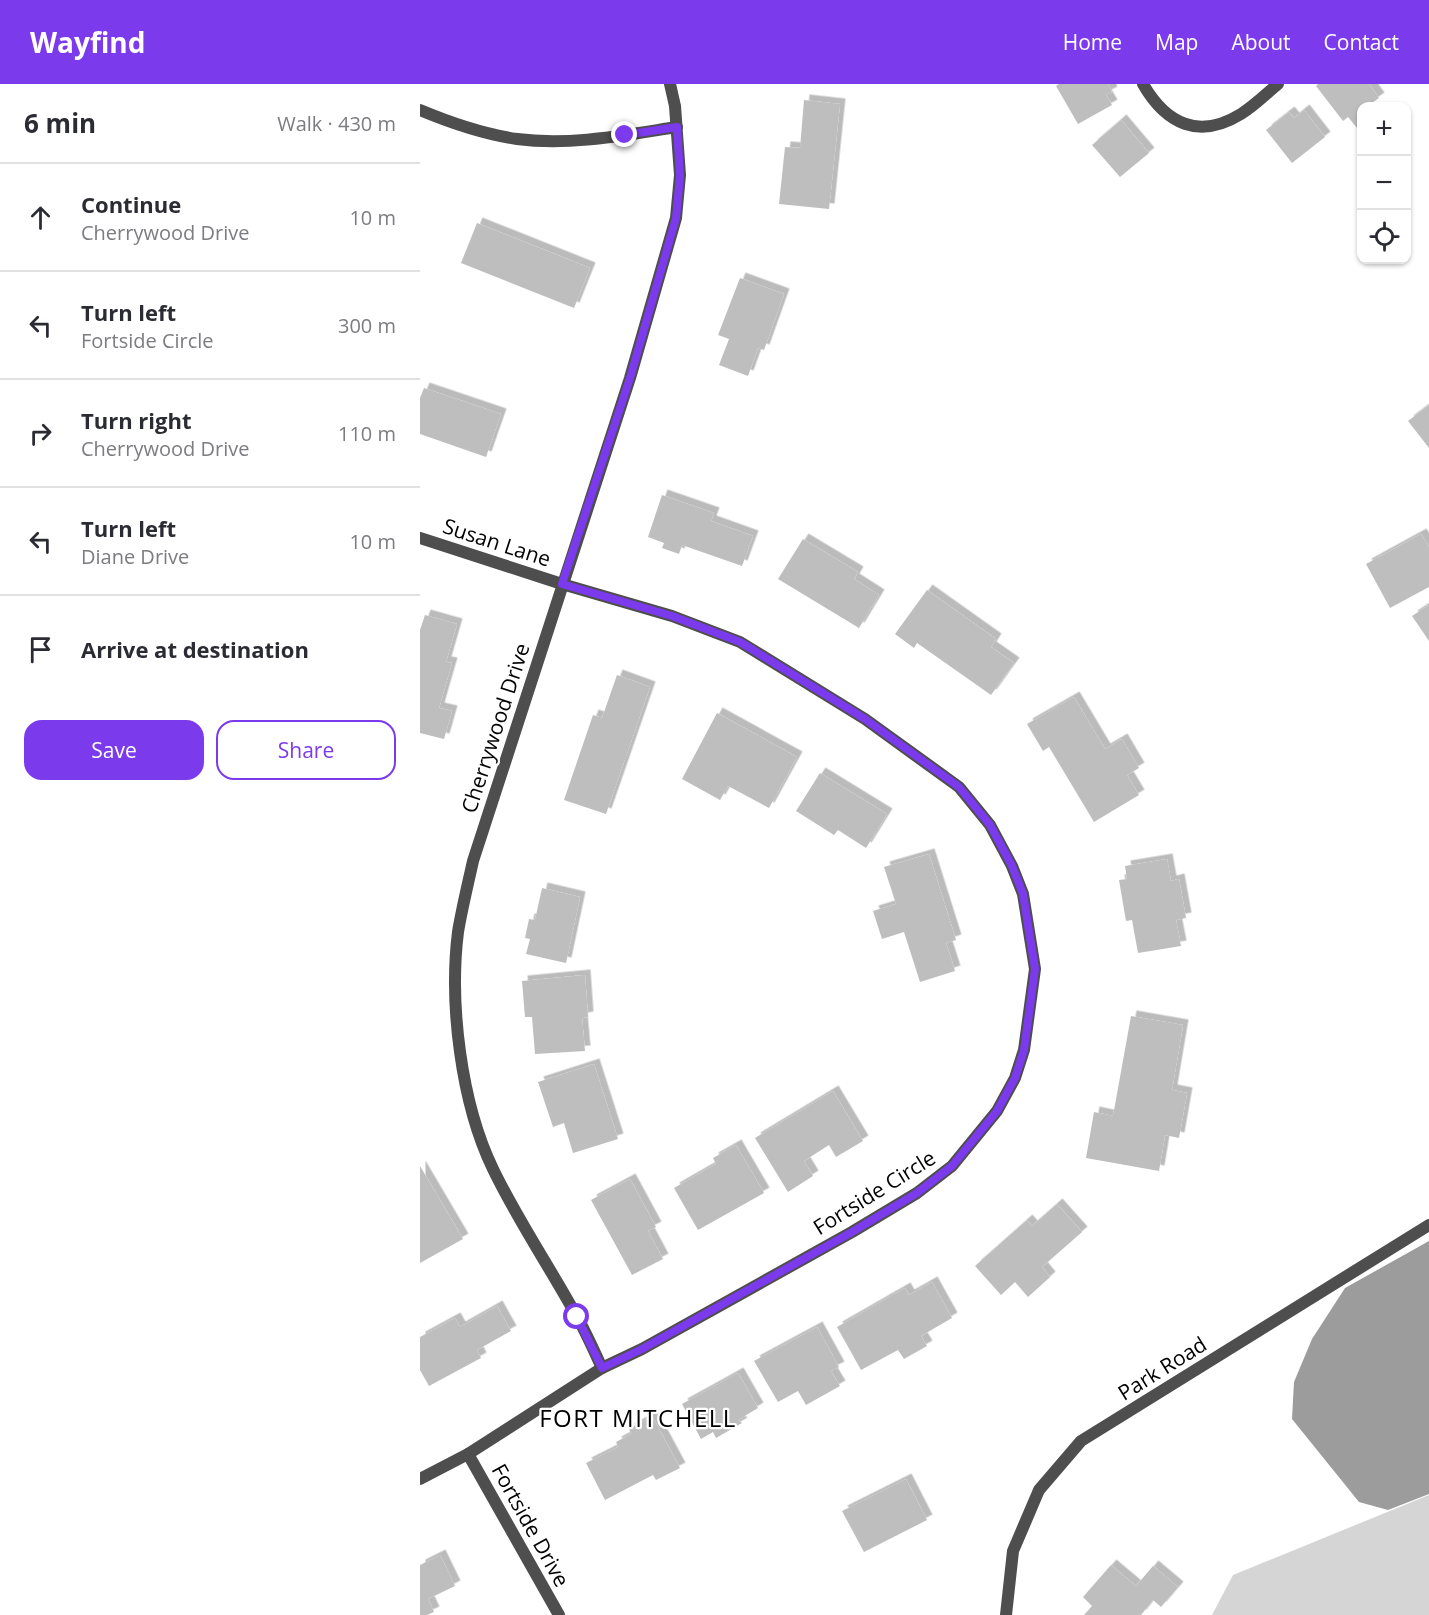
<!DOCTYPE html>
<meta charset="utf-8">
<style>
body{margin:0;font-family:"Open Sans",sans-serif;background:#f7f7f7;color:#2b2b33}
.controls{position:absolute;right:18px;top:18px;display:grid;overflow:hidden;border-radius:12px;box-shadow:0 2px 4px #0004}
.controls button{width:54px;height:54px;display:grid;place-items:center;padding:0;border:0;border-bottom:2px solid #e1e1e2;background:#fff;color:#2b2b33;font:30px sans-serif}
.stop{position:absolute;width:18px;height:18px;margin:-14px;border:4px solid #7c3aed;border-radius:50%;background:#fff}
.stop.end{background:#7c3aed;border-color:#fff;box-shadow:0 2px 6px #0008}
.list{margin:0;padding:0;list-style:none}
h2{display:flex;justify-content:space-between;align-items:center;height:78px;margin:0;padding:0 24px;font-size:26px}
h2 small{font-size:20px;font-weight:400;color:#7c7c81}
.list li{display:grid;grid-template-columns:39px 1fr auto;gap:18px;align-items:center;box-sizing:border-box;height:108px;padding:0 24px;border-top:2px solid #e1e1e2}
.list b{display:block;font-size:22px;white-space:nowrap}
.list p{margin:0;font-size:20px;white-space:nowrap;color:#7c7c81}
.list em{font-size:20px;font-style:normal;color:#7c7c81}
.actions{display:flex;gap:12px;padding:18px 24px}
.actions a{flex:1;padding:14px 0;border:2px solid #7c3aed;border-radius:18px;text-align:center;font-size:21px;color:#7c3aed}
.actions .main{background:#7c3aed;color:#fff}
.icon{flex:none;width:33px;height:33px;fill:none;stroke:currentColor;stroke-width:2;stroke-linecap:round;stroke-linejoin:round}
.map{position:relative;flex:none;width:1009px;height:1531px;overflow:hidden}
header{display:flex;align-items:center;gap:36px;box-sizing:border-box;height:84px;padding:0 30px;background:#7c3aed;color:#fff}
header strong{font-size:28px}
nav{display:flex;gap:33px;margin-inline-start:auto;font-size:21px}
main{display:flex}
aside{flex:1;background:#fff}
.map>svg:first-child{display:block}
</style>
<header>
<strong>Wayfind</strong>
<nav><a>Home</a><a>Map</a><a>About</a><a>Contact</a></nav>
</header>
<main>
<aside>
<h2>6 min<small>Walk · 430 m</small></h2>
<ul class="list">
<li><svg class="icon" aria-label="ahead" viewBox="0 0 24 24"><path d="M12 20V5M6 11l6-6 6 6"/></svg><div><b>Continue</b><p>Cherrywood Drive</p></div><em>10 m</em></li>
<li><svg class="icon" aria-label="left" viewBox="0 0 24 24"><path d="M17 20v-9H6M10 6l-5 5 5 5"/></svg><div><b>Turn left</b><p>Fortside Circle</p></div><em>300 m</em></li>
<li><svg class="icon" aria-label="right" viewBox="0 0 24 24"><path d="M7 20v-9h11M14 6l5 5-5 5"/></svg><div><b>Turn right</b><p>Cherrywood Drive</p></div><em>110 m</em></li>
<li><svg class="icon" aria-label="left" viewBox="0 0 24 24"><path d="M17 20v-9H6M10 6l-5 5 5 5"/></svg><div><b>Turn left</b><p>Diane Drive</p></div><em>10 m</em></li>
<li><svg class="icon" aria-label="arrive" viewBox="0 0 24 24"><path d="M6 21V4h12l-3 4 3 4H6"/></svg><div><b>Arrive at destination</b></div></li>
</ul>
<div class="actions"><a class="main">Save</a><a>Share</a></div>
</aside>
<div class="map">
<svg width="1009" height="1531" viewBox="0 0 1009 1531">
<defs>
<filter id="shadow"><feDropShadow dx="5.5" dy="-5.5" stdDeviation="0" flood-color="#0004"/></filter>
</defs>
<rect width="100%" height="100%" fill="#fff"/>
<path fill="#d5d5d5" d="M1009,1411V1531H792L813,1491Z"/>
<path fill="#9c9c9c" d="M1009,1157V1410L968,1426L939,1418L872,1335L874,1298L892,1255L925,1204Z"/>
<g fill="#bebebe" filter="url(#shadow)">
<path d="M639,0H688L692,8L686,11L692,21L658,40L636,2Z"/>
<path d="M898,0H949L959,14L949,21L951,22H942V50L928,33L923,37L896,2Z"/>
<path d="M384,16L420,20L409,125L359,120L365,63L380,64Z"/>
<path d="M884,26L905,53L872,79L846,46L869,28L874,34Z"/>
<path d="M701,36L729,69L700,93L672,61Z"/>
<path d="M57,139L170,184L154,224L41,179Z"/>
<path d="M320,194L364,210L344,266L338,264L328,292L299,281L309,255L298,251Z"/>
<path d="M4,304L81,330L66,373L0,350V314Z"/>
<path d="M1009,321V364L988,337Z"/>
<path d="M242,411L294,429L291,437L333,452L322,482L262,461L259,470L242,464L244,459L228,453Z"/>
<path d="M1001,450L1009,463V503L970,524L946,480Z"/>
<path d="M383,455L438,488L434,495L459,511L439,544L358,495Z"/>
<path d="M507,506L576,555L571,563L594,579L571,611L497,559L494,564L475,550Z"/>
<path d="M1009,521V557L992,532Z"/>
<path d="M5,531L37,540L26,578L32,579L19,624L32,627L24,655L0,649V546Z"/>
<path d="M197,591L230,603L186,730L144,716L173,631L182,634Z"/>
<path d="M654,613L685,665L702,655L719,684L707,691L719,711L674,738L629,663L623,667L607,640Z"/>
<path d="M297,629L377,673L349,724L308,702L300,716L262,695Z"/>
<path d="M400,689L467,730L446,764L418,746L414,751L376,727Z"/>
<path d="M509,770L536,856L526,859L535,887L500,898L484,848L462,855L453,827L476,820L464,783Z"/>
<path d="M747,775L751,797L759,795L766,834L756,836L761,862L718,869L712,836L706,837L699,796L707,795L705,782Z"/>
<path d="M122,804L160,813L146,879L106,870L110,855L105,854L109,835L115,836Z"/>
<path d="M165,891L168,933L162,934L165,967L115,970L112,933H105L102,897Z"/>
<path d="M711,932L763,941L752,1006L767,1009L759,1054L745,1051L739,1087L666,1074L674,1028L693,1032Z"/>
<path d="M174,980L198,1055L153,1069L144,1039L133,1043L118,998Z"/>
<path d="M413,1007L443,1057L416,1073L409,1061L384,1077L393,1092L368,1108L335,1054Z"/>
<path d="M316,1061L344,1109L278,1146L254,1104L296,1080L293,1074Z"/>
<path d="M0,1082L43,1155L0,1179Z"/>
<path d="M210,1095L236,1143L228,1147L243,1175L212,1191L171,1116Z"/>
<path d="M637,1120L662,1148L622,1183L630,1193L608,1213L595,1198L581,1211L555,1182L607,1136L612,1142Z"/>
<path d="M512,1198L532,1234L501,1252L507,1262L484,1275L478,1266L441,1286L417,1243L485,1204L489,1211Z"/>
<path d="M77,1222L91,1247L57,1266L61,1274L9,1302L0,1286V1253L35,1234L40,1243Z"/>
<path d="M397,1243L419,1283L411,1287L420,1302L386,1321L378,1307L358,1318L334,1277Z"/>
<path d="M318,1289L338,1324L318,1336L322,1339L296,1354L293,1348L281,1355L262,1320Z"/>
<path d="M232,1332L260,1384L236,1396L233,1391L185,1416L166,1379L198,1363L196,1358L211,1350L209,1345Z"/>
<path d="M486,1395L507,1436L444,1468L422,1427Z"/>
<path d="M20,1471L35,1502L8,1515L14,1528L7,1531H0V1481Z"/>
<path d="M691,1481L716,1502L733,1482L758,1503L741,1523L733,1516L721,1531H664L672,1522L663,1513Z"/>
</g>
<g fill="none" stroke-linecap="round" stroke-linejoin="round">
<path stroke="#4e4e4e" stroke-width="12" d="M586,1531L593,1467L619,1406L661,1357L1009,1141"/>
<g stroke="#4e4e4e" stroke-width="12">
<path d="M723,0C746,40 779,56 821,30C834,22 846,10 858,0"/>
<path d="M0,26C31,39 63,50 97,55C150,62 205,51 257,43"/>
<path d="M0,454L142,500L252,532L320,558L445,635L539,703L570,741L592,782L603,810L615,885L604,966L595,994L577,1027L532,1082L497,1109L432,1148L222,1265L182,1284L48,1370L0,1395"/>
<path d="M182,1284C174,1267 166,1248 156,1231C129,1182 97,1135 73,1085C41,1019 29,920 38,848C42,824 48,800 53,777L210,294L256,134L260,91L255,22L250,0"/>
<path d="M48,1370L139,1531"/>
</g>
</g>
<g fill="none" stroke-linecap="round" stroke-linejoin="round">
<path stroke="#7c3aed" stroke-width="8" d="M157,1233L182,1284L222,1265L432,1148L497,1109L532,1082L577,1027L595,994L604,966L615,885L603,810L592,782L570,741L539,703L445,635L320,558L252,532L142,500L210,294L256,134L260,92L257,43L205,51"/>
</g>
<g text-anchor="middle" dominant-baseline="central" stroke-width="4.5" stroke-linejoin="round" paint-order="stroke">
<g font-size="21" fill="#000" stroke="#fff">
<text transform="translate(77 458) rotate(18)">Susan Lane</text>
<text transform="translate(75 644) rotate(-72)">Cherrywood Drive</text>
<text transform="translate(454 1108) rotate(-32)">Fortside Circle</text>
<text transform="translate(742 1284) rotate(-32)">Park Road</text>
<text transform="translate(111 1441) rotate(61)">Fortside Drive</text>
</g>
<g font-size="24" letter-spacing="1.5" fill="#000" stroke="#fff">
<text x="218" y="1333">FORT MITCHELL</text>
</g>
</g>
</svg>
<div class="controls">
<button>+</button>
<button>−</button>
<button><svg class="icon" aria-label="locate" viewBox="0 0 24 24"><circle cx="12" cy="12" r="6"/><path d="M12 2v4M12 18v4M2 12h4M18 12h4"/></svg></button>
</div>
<div class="stop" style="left:157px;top:1233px"></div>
<div class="stop end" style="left:205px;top:51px"></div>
</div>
</main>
